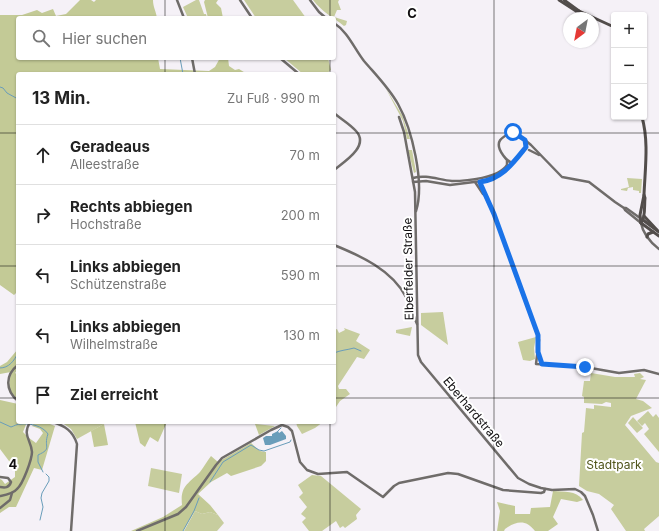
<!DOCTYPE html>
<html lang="de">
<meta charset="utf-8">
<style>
body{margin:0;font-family:Inter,sans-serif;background:#f2f2f2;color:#222}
.controls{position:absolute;right:12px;top:12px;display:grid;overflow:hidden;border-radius:4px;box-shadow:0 1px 3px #0004}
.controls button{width:36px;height:36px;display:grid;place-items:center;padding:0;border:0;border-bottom:1px solid #e0e0e0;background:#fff;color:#222;font:20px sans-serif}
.compass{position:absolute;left:563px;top:12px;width:36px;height:36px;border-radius:50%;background:#fff;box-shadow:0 1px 3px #0004;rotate:212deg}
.stop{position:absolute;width:12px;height:12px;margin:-9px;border:3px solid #1a73e8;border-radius:50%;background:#fff}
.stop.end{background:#1a73e8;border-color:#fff;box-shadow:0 1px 4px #0008}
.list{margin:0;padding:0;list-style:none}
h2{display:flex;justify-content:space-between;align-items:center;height:52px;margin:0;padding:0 16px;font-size:17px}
h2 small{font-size:13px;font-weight:400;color:#767676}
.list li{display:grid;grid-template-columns:26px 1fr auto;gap:12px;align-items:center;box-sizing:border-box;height:60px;padding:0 16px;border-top:1px solid #e0e0e0}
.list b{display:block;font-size:15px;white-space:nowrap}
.list p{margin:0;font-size:13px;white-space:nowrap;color:#767676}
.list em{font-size:13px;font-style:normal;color:#767676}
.icon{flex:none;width:22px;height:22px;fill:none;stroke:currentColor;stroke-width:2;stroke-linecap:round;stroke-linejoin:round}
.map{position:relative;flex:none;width:659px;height:531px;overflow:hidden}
.search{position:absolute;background:#fff;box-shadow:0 1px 3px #0004;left:16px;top:16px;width:320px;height:44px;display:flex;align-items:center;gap:10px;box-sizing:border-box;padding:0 14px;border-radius:4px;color:#767676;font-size:15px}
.panel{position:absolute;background:#fff;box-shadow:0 1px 3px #0004;left:16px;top:72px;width:320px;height:352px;border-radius:4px}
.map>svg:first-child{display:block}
</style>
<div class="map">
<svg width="659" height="531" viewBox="0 0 659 531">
<rect width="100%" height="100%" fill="#f5f1f7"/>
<g fill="#c7cd9e">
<path d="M196,0H199L204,14H206L207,18H188L183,7Z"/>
<path d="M244,0H293L306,18H256Z"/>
<path d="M313,0H339L338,2L341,10H337L334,17L347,21L346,25L344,26C333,17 322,12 313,0Z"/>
<path d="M284,58H328L331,70L326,74H303Z"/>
<path d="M385,87L402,115L410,139H407L403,121Z"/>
<path d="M408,150H412L416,172L414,173Z"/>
<path d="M627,178L642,179L641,193H639V191L633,190V187L628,188L627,191L621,190V189L629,187Z"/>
<path d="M443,312L448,345L421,325V313Z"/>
<path d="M412,327L410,336L396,333V330Z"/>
<path d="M344,328L360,334L356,341L370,350L364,359L357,357L338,386L339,389H346L350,394L340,401L334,410V330L337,329L339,333L345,330Z"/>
<path d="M536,337L534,348L535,359L530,361L523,360L518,342Z"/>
<path d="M591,373L615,377H635L634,374L640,373L644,377L640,379L646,380L636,399L643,401L652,408L631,416L625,425L656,462L659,463V516L644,529L645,531H626L611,509L614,505L599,494L587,491L579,486L582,433L584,432L586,408L594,409V405L611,407V403L606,402L602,404L584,403V397L582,396L584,381H590Z"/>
<path d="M648,411L653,417L656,414L659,418V452L644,434L649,429L645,423L642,426L637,421Z"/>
<path d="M633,417L643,428L637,433L628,423Z"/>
<path d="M61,422H104V424L77,439L71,429Z"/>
<path d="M296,422H323L315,428L302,434L297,426Z"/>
<path d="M151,468L182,474L179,493L148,486Z"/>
<path d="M312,475L321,476L361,509L356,515L357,519L345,528L343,526L340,528L336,521L322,531H309L302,522L306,518L301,514L307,507L299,497L303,493L298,485Z"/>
<path d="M195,511L202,514L210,512L218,515L224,523L217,531H184Z"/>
</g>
<g fill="#c3ca96">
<path d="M80,0H91L94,2L96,0H153C153,7 156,11 157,18H18V58H158L160,69L209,71L215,67L220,58H228L229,66L235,70L239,69L247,74H18V293L17,292L14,295L0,285V15H22L37,10L42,13L53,9L56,16L66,14Z"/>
<path d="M205,0H218L216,3L221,8L223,18H208L204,2Z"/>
<path d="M18,349V369L15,373L18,375V400C7,392 9,384 11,372L0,374V366L7,362Z"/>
<path d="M0,400L18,404V422H27L23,432L29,438L36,443L43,433L40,429L32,426L35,422H45L55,426L42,470L34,468L16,507H9L0,513V479L2,480L5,484L15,477V469L0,449Z"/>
<path d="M135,422H167L158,442L150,437L145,447L140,443Z"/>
<path d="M104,424L108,445L94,447L91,431Z"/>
<path d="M255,424L275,426L259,435Z"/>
<path d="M251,443L260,451L266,452V461L261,466L231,476L227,473L211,482L198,494L210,505L218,515L210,512L202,514L195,511L183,531H131L163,517L182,505C180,486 188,484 200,472C204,467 207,461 211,456L218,462Z"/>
<path d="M553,491C565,492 575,490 583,500L577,502L561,499L553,517L558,524L548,531H535C526,519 516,521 505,529L504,531H497L500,511L497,502L515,506V514H530L531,508L550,507Z"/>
</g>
<path fill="#699dba" d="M278,431L279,433L282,431L286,436V439L270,445H265L263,438L266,436H272V434Z"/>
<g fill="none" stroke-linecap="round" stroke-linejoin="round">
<g stroke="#699dba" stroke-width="1">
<path d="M180,58L183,74"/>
<path d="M0,87L3,88L7,93L18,99"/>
<path d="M334,353C341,350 347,350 354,348L361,351"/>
<path d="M0,368C9,368 14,361 18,353"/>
<path d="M0,422L11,427C14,426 17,424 21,424C30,423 43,426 48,434C43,448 53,448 38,455V462L43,472"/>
<path d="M277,432L281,428"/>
<path d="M210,482L223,462L251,445L259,450L264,451L290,442L291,440"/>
<path d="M40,520L43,507L41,498L42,493L49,481V477L46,474"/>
<path d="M183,531L194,511L199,498"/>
</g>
<g stroke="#6f6c6a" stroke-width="2.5">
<path d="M177,0L184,18"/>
<path d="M240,0L252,18"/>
<path d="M310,0L319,12L326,18"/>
<path d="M334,23C348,32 354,48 364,61C376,75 389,88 398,104C412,129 425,183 416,211"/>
<path d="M192,58L195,74"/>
<path d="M280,58L299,74"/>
<path d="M334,113C341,119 350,124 356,131C370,146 344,162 334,170"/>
<path d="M399,117L404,132L415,192L418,355L421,362L518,478L529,484L541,488L552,490L575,489L581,492L585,496L593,515L598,531"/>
<path d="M529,150L539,155"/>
<path d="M513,163C508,162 506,159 503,155C493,141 502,137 514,131L531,145L562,177L589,182L615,202L624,208H626L640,218"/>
<path d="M413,178C426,174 439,180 452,181C467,181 499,178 507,165V161"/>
<path d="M413,182L426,181L450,185L490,180L498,176L506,171L526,147V141"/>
<path d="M475,182L483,194"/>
<path d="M480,182L485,196L494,214L538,335L539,340L536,364L585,367L619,373L644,370L659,374"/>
<path d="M624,208L625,210L641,223C643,234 650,242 659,249"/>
<path d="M334,245C361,256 392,270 406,297C411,306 413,315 417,324"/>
<path d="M538,352L541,364"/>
<path d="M18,365C5,375 5,390 18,401"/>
<path d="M53,422C65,426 73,431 77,444L71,531"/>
<path d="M0,477L8,478L11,482C9,488 5,488 0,487"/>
<path d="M0,496C6,495 13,494 17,489C23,484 32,459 32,452C31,439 22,436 30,422"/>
<path d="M0,508L10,500L12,493"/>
<path d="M137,531L178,514L186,507L216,465L222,458L271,430L282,425L288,427L292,431L300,462L307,470L318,474L347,472L383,497L394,486L399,483L448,473L458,474L503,490L541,493L544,492L545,489"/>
</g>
<g stroke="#524d4b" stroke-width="3">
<path d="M559,0L576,11H579L614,27"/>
<path d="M564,0L579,11"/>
<path d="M644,216L657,230"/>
<path d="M643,220L659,232"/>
<path d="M641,223C646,218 644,205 645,198L644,195C645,169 649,142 642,117"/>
<path d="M641,223L640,215L644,195"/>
<path d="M641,223L659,236"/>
<path d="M647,237L648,234L653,232"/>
</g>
</g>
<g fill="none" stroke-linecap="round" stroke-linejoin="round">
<path stroke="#1a73e8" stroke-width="5" d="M513,132L525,140L526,147C513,163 502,179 480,182L481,185L494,214L538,335V352L542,364L585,367"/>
</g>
<path fill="none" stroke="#110f11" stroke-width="1" stroke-opacity="0.55" d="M165,0V18M330,0V18M494,0V531M165,58V74M330,58V74M0,133H18M334,133H659M0,266H18M334,266H659M0,398H18M334,398H659M165,422V531M330,422V531"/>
<g text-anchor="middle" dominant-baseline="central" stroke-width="4" stroke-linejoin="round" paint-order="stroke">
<g font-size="12" fill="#110f11" stroke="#fff">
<text transform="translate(408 269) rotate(-91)">Elberfelder Straße</text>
<text transform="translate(474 412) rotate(50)">Eberhardstraße</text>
</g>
<g font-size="12" fill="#4f5419" stroke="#fff">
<text x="614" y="464">Stadtpark</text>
</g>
</g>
<g font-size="13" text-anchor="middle" font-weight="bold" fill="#110f11" stroke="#fff" stroke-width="4" stroke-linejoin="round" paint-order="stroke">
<text x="412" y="18">C</text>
<text x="13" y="469">4</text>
</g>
</svg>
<div class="controls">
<button>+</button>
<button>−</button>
<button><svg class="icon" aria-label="layers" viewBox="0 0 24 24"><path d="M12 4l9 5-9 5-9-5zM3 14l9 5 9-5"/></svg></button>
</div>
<svg class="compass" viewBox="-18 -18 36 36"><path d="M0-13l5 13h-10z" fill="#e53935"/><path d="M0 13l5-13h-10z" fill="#767676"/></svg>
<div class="stop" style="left:513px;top:132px"></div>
<div class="stop end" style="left:585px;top:367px"></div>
<div class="search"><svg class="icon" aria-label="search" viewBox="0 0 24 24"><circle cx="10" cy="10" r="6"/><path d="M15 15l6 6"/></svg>Hier suchen</div>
<section class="panel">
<h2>13 Min.<small>Zu Fuß · 990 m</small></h2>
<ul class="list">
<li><svg class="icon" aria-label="ahead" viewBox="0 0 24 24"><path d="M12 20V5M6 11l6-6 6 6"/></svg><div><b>Geradeaus</b><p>Alleestraße</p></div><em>70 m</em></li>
<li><svg class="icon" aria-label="right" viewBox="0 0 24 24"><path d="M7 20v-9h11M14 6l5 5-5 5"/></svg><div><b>Rechts abbiegen</b><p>Hochstraße</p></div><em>200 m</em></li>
<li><svg class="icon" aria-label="left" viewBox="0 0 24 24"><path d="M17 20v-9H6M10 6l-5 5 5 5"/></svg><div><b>Links abbiegen</b><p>Schützenstraße</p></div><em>590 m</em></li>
<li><svg class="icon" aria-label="left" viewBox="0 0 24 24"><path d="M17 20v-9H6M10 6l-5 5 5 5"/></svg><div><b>Links abbiegen</b><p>Wilhelmstraße</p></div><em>130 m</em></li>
<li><svg class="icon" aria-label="arrive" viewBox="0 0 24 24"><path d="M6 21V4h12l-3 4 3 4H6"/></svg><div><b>Ziel erreicht</b></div></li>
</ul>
</section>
</div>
